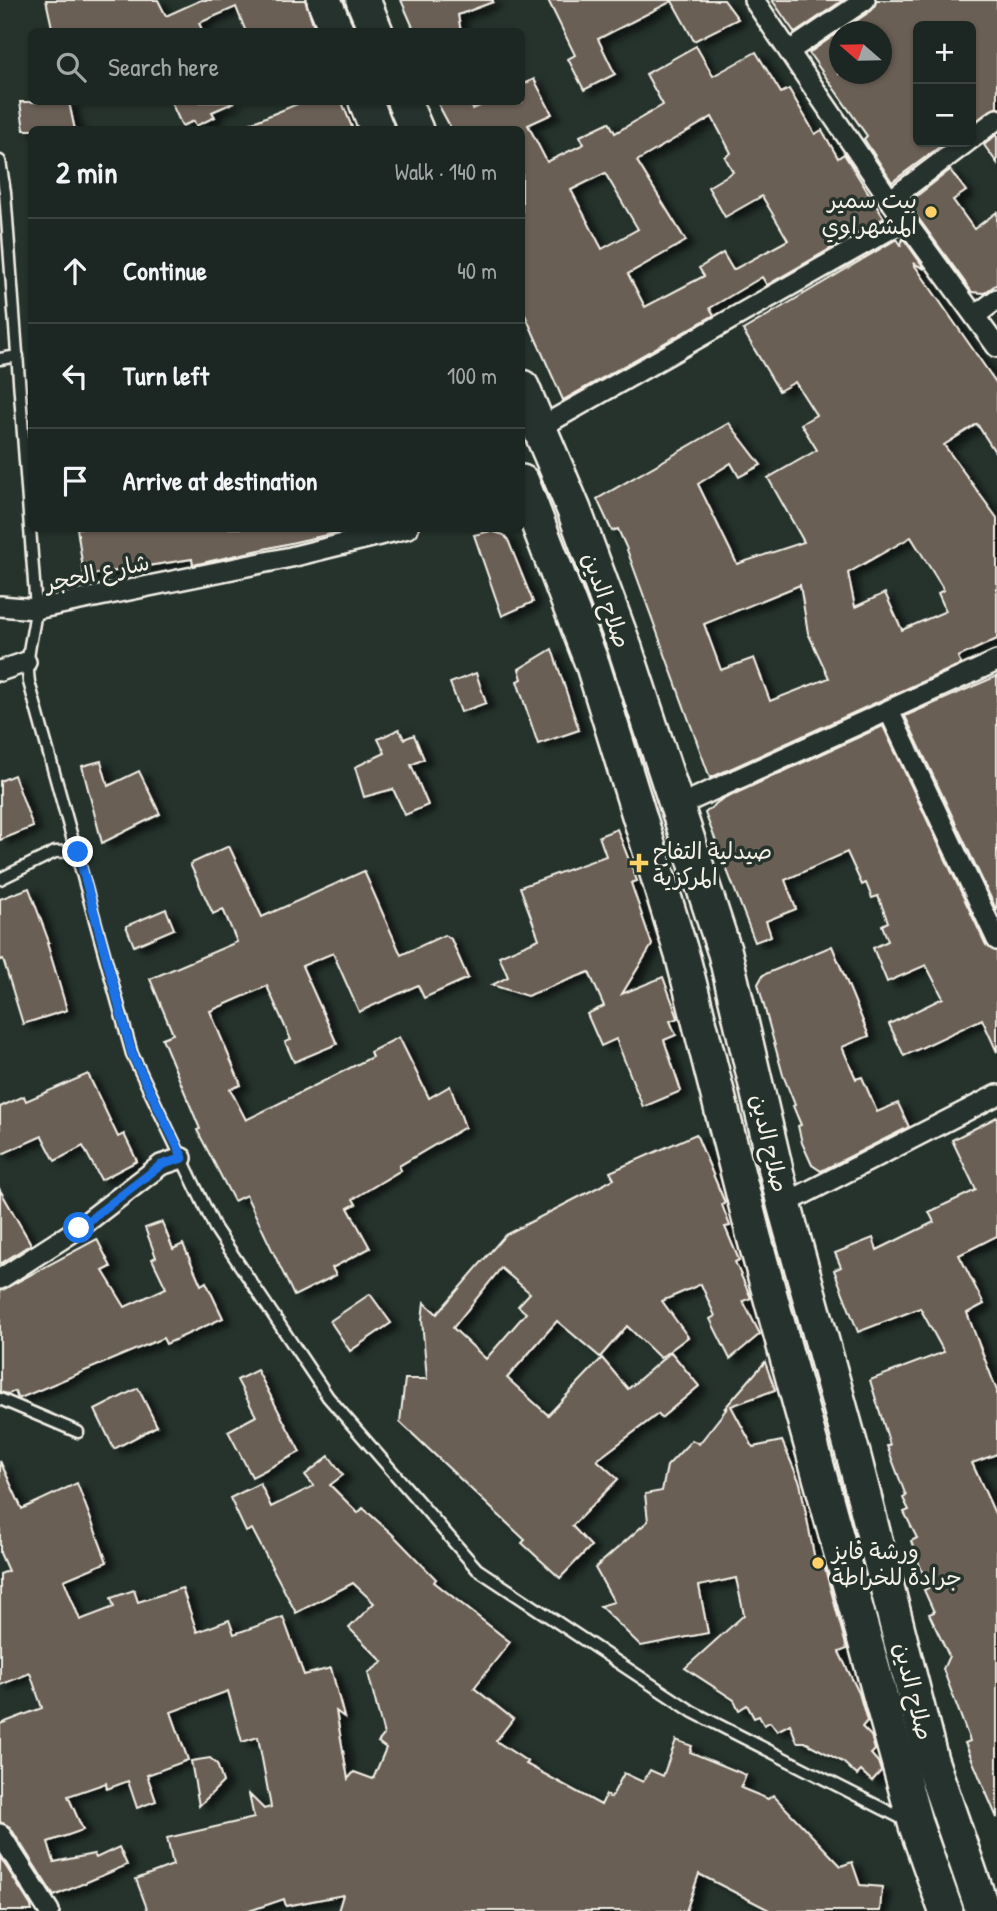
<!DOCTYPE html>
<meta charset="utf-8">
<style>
body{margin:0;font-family:"Patrick Hand","Playpen Sans Arabic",sans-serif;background:#29322f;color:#f1f3f6}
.controls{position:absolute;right:21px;top:21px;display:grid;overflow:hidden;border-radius:10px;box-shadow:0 2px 5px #0004}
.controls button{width:63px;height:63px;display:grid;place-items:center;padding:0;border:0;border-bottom:2px solid #3a4340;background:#1c2622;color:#f1f3f6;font:35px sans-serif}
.compass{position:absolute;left:829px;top:21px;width:63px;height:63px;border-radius:50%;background:#1c2622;box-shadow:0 2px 5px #0004;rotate:290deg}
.stop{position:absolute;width:21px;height:21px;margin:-16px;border:5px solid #1a73e8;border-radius:50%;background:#fff}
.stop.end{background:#1a73e8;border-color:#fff;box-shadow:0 2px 7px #0008}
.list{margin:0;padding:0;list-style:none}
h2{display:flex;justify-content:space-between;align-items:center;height:91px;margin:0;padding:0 28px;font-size:30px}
h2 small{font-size:23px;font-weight:400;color:#a0a5a5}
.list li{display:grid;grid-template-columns:46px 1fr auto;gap:21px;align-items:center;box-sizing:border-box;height:105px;padding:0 28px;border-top:2px solid #3a4340}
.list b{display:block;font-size:26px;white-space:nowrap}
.list em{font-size:23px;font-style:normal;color:#a0a5a5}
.icon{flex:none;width:38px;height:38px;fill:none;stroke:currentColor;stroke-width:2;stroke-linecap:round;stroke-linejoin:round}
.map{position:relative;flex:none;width:997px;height:1911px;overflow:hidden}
.search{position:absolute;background:#1c2622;box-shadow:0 2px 5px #0004;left:28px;top:28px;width:497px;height:77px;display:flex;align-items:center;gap:18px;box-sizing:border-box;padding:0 24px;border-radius:10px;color:#a0a5a5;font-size:26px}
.panel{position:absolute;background:#1c2622;box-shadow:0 2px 5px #0004;left:28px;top:126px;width:497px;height:406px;border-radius:10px}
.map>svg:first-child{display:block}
</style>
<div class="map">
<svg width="997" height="1911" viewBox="0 0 997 1911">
<defs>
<filter id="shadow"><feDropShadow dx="8" dy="4.5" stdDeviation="3.5" flood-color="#0009"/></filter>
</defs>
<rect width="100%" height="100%" fill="#26332d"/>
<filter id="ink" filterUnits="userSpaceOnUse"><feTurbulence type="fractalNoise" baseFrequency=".0143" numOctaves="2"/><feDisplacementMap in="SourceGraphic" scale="14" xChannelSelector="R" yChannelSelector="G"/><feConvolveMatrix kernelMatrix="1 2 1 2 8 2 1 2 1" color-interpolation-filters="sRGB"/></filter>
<g filter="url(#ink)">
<g fill="#6a5f54" stroke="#f4f1e8" stroke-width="2" fill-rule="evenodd" filter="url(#shadow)">
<path d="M46,0H158L166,16L201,0H305L316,32H246L236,7L199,23L203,32H53Z"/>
<path d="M401,0H493V2L458,15L461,32H415Z"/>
<path d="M548,0H724L738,19L694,41L672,1L598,39L615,74L584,90L568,59L575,55Z"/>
<path d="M772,0H843L795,33Z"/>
<path d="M877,0H997V107L971,124V26H918V142H946L892,182L864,139L867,136L809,53L839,32V74H881V32H840L872,10Z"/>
<path d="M696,46L713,76L756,52L781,93L789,89L815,134L822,130L838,158L844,154L884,218L767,285L762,277L710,308L714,315L563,400L522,308V129L452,130L437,102H469L473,109L489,102H522V85L534,79L552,114L528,125L547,162L584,144L580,136L609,122L615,133L663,105L646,74ZM712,117L731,153L725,157L733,172L708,187L725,217L762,196L788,240L733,270L723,253L699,268L704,276L645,307L628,274L686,241L637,161ZM605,173L638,229L602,249L571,190Z"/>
<path d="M20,102H69L75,130H24Z"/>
<path d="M171,102H235L212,112L215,117L196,126L194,121L182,126Z"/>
<path d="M302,102H342L353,130H234Z"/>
<path d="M997,134V163L984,145Z"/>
<path d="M950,170L966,191L953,200L974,229L997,212V284L984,293L972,292L911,208L914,198Z"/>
<path d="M903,238L925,269L913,263L997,384V455L977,424L944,445L997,518V639L958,657L961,664L710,778L626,547L618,529L612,531L597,499L729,423L761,465L739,477L731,463L698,484L737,564L804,542L768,478L817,450L801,424L816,415L795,382L779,391L743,330L897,239L901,245ZM911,537L944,590L938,593L946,611L902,630L885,593L855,607L848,573ZM800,585L808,633L829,678L770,701L754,658L721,670L704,624Z"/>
<path d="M77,528H353V529L193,565L192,559L84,576Z"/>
<path d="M491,531L504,535L508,540L533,602L502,616L474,535Z"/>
<path d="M552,649L579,730L538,744L517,681L522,679L519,669Z"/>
<path d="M476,673L486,703L461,712L450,683Z"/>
<path d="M997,676V911L905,716Z"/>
<path d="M883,726L986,945L997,952V1052L982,1019L904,1056L889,1024L943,998L926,965L887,982L873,948L888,941L882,925L888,922L878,896L872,898L866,883L862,885L847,852L785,880L796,909L766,921L771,936L755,942L705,813L719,801Z"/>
<path d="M399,729L404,739L414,735L424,759L411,765L428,805L405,815L393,789L364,797L355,767L385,753L378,739Z"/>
<path d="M101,761L108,786L139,771L160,814L102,843L82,766Z"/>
<path d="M14,775L33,827L0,840V781Z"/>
<path d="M617,829L637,881L631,883L652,945L622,994L663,977L678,1018L670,1021L676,1035L664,1040L681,1091L643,1107L616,1039L601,1046L587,1014L604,1006L589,972L527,996L492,985L508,977L499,956L539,939L520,887L606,856L599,836Z"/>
<path d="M229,846L262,917L364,871L401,955L444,935L451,939L468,978L424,998L418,985L359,1012L333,953L302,966L337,1044L294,1062L285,1042L291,1040L267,986L210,1011L241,1085L230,1089L246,1120L372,1057L370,1052L399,1037L429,1098L450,1086L465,1127L399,1166L401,1170L353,1199L356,1204L348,1208L370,1248L332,1268L336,1275L294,1296L246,1195L234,1201L197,1130L200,1129L162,1038L173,1034L150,979L237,942L223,909L213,914L190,864Z"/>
<path d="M29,888L49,942L47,943L67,1010L23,1024L3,959L0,960V899Z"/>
<path d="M166,909L174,929L134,946L126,926Z"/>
<path d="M832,946L869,1036L842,1047L856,1079L862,1077L877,1112L898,1103L909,1127L821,1171L812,1165L802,1143L798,1126L801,1125L793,1106L795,1105L783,1075L758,984L763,975Z"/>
<path d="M88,1074L118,1137L124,1134L137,1161L101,1180L83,1146L55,1161L42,1136L0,1155V1107L24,1096L26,1101Z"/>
<path d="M997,1117V1236L959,1255L984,1304L967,1313L997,1391V1454L972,1463L997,1518V1818L965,1743L970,1741L943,1669L949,1656L929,1614L934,1612L924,1590L928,1588L911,1541L917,1538L904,1512L909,1510L903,1498L906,1496L887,1446L890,1445L870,1380L944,1352L920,1308L858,1332L834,1270L841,1267L835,1253L873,1238L877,1250L934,1222L929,1212L976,1190L952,1140Z"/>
<path d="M696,1134L725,1203L722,1205L730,1226L725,1227L739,1260L735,1262L751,1298L743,1301L760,1334L730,1359L710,1319L715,1316L701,1284L662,1301L688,1337L660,1358L627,1326L600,1357L557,1321L507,1378L548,1415L602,1358L628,1389L671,1352L699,1386L661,1418L658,1414L597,1460L618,1479L572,1526L591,1546L560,1578L522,1543L525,1540L400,1422L405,1379H427L422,1320L424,1302L437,1314L505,1235L614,1179L610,1172ZM501,1268L530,1293L518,1306L526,1313L486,1359L453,1328Z"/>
<path d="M0,1190L31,1244L0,1264Z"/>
<path d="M162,1222L173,1249L183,1244L201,1285L206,1282L223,1318L166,1344L163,1338L18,1399L15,1391L8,1394L0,1392V1291L97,1239L111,1267L103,1271L125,1307L166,1288L152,1259L156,1257L145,1228Z"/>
<path d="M370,1294L391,1323L350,1351L330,1321Z"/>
<path d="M765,1362L775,1390L731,1406L753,1447L782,1441L800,1483L815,1560L822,1558L847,1649L839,1652L859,1693L867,1721L862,1727L871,1736L875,1750L871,1754L878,1762L881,1771L872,1781L861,1771L857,1775L843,1762L805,1742H797L790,1724L777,1731L770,1722L764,1725L759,1716L754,1718L747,1705L739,1710L734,1700L685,1668L744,1615L736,1578L699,1586L708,1633L641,1646L600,1606L614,1602L595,1568L648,1521L645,1494L662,1491L667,1466L692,1440L699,1444L728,1407L724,1409Z"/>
<path d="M257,1370L300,1452L252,1477L228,1431L256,1416L237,1380Z"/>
<path d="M138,1388L157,1426L114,1449L95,1410Z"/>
<path d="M329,1456L343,1475L330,1485L358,1513L363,1508L392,1534L436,1579L434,1582L510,1642L474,1688L513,1719L496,1741L528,1762L526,1764L601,1805L606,1795L611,1798L624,1773L643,1782L650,1770L663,1776L676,1740L692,1746L690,1752L746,1775L741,1788L768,1799L773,1795L841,1866L852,1862L860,1885L882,1887L880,1911H771L699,1874L686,1911H338L343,1895L286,1906L284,1899L249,1911H148L136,1879L173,1865L167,1838L254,1818L249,1794L264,1809L271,1807L258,1737L242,1742L228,1691L171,1712L188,1760L147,1775L156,1801L137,1808L128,1781L107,1789L106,1783L68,1796L83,1830L48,1842L54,1862L94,1854L96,1858L119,1847L127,1865L54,1896L10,1827L0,1822V1724L42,1708L30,1673L0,1685V1574L8,1571L0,1553V1461L22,1509L77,1483L107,1562L64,1580L80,1620L114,1607L111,1598L134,1590L138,1602L182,1588L197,1632L229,1620L234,1634L283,1617L304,1675L331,1668L344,1717L336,1711L348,1779L354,1772L373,1779L386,1748L378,1742L384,1735L368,1673L383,1662L349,1628L374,1603L353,1583L296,1613L252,1529L246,1532L230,1498L260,1483L271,1507L314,1486L305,1475Z"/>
<path d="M210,1758L217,1764L223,1782L199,1806L191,1761Z"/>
<path d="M0,1857L31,1906L32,1911H0Z"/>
</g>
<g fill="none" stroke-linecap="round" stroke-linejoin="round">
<defs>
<g id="service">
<path d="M0,161L5,192L36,609C33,638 25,653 29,682L132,1054L215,1228L328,1397L477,1569L693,1712L907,1821"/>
<path d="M0,359L18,356"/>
<path d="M0,879L55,852L78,851"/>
<path d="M0,1399L78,1432"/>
</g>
<g id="minor">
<path d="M754,0L890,200L997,347"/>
<path d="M791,50L865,0"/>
<path d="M971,139L997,119"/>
<path d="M890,200L967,142"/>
<path d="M975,316L997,299"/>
<path d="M539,428L906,220"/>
<path d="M0,606L36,609L291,557L408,528"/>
<path d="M0,671L26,662"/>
<path d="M889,711L997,940"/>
<path d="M678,806L997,661"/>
<path d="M784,1204L997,1095"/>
<path d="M0,1279L79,1228L161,1165L182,1158"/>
<path d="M0,1834L49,1911"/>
</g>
<g id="trunk">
<path d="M324,0L337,32"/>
<path d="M363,0L376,32"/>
<path d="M366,102L377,130"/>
<path d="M404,102L416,130"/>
<path d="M522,387L574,510L625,648L725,953L784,1204L855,1461L931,1760L983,1911"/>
<path d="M522,482L593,666L683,958L754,1237L916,1826L946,1911"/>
</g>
</defs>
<use href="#service" stroke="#f4f1e8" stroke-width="15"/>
<use href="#minor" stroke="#f4f1e8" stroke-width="24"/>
<use href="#trunk" stroke="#f4f1e8" stroke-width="38"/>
<use href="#service" stroke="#26332d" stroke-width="10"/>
<use href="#minor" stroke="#26332d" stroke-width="19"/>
<use href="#trunk" stroke="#26332d" stroke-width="33"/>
</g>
</g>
<g fill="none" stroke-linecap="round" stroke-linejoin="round" filter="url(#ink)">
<path stroke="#1a73e8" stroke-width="9" d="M78,852L132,1054L183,1158L161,1165L79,1228"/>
</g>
<g fill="#ffd166" stroke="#26332d" stroke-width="2.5">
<circle cx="931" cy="212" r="7"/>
<path d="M635.5 852.5h7v7h7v7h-7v7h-7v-7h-7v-7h7z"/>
<circle cx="818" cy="1563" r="7"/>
</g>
<g text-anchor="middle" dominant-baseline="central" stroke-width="7" stroke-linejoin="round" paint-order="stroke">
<g font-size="23" fill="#f4f1e8" stroke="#26332d" text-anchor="start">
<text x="917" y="199" text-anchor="end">بيت سمير<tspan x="917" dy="26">المشهراوي</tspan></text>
<text x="653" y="850">صيدلية التفاح<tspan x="653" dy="26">المركزية</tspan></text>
<text x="832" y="1550">ورشة فايز<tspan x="832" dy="26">جرادة للخراطة</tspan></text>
</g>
<g font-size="23" fill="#f4f1e8" stroke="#26332d">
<text transform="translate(97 572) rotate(-12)">شارع الحجر</text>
<text transform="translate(607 600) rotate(70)">صلاح الدين</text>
<text transform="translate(770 1143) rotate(77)">صلاح الدين</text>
<text transform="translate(914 1691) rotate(76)">صلاح الدين</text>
</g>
</g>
</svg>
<div class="controls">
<button>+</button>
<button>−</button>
</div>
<svg class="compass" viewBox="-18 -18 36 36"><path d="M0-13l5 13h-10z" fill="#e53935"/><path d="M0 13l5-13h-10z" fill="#a0a5a5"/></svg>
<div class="stop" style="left:79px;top:1228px"></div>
<div class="stop end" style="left:78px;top:852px"></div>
<div class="search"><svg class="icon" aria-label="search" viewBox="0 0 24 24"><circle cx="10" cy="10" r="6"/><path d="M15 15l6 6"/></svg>Search here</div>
<section class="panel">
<h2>2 min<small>Walk · 140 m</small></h2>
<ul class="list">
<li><svg class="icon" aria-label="ahead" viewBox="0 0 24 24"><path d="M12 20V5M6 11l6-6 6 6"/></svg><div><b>Continue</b></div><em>40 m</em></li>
<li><svg class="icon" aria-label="left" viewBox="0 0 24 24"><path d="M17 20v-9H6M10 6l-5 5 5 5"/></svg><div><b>Turn left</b></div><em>100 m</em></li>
<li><svg class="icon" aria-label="arrive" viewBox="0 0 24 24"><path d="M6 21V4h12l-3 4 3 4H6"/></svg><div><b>Arrive at destination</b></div></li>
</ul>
</section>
</div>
